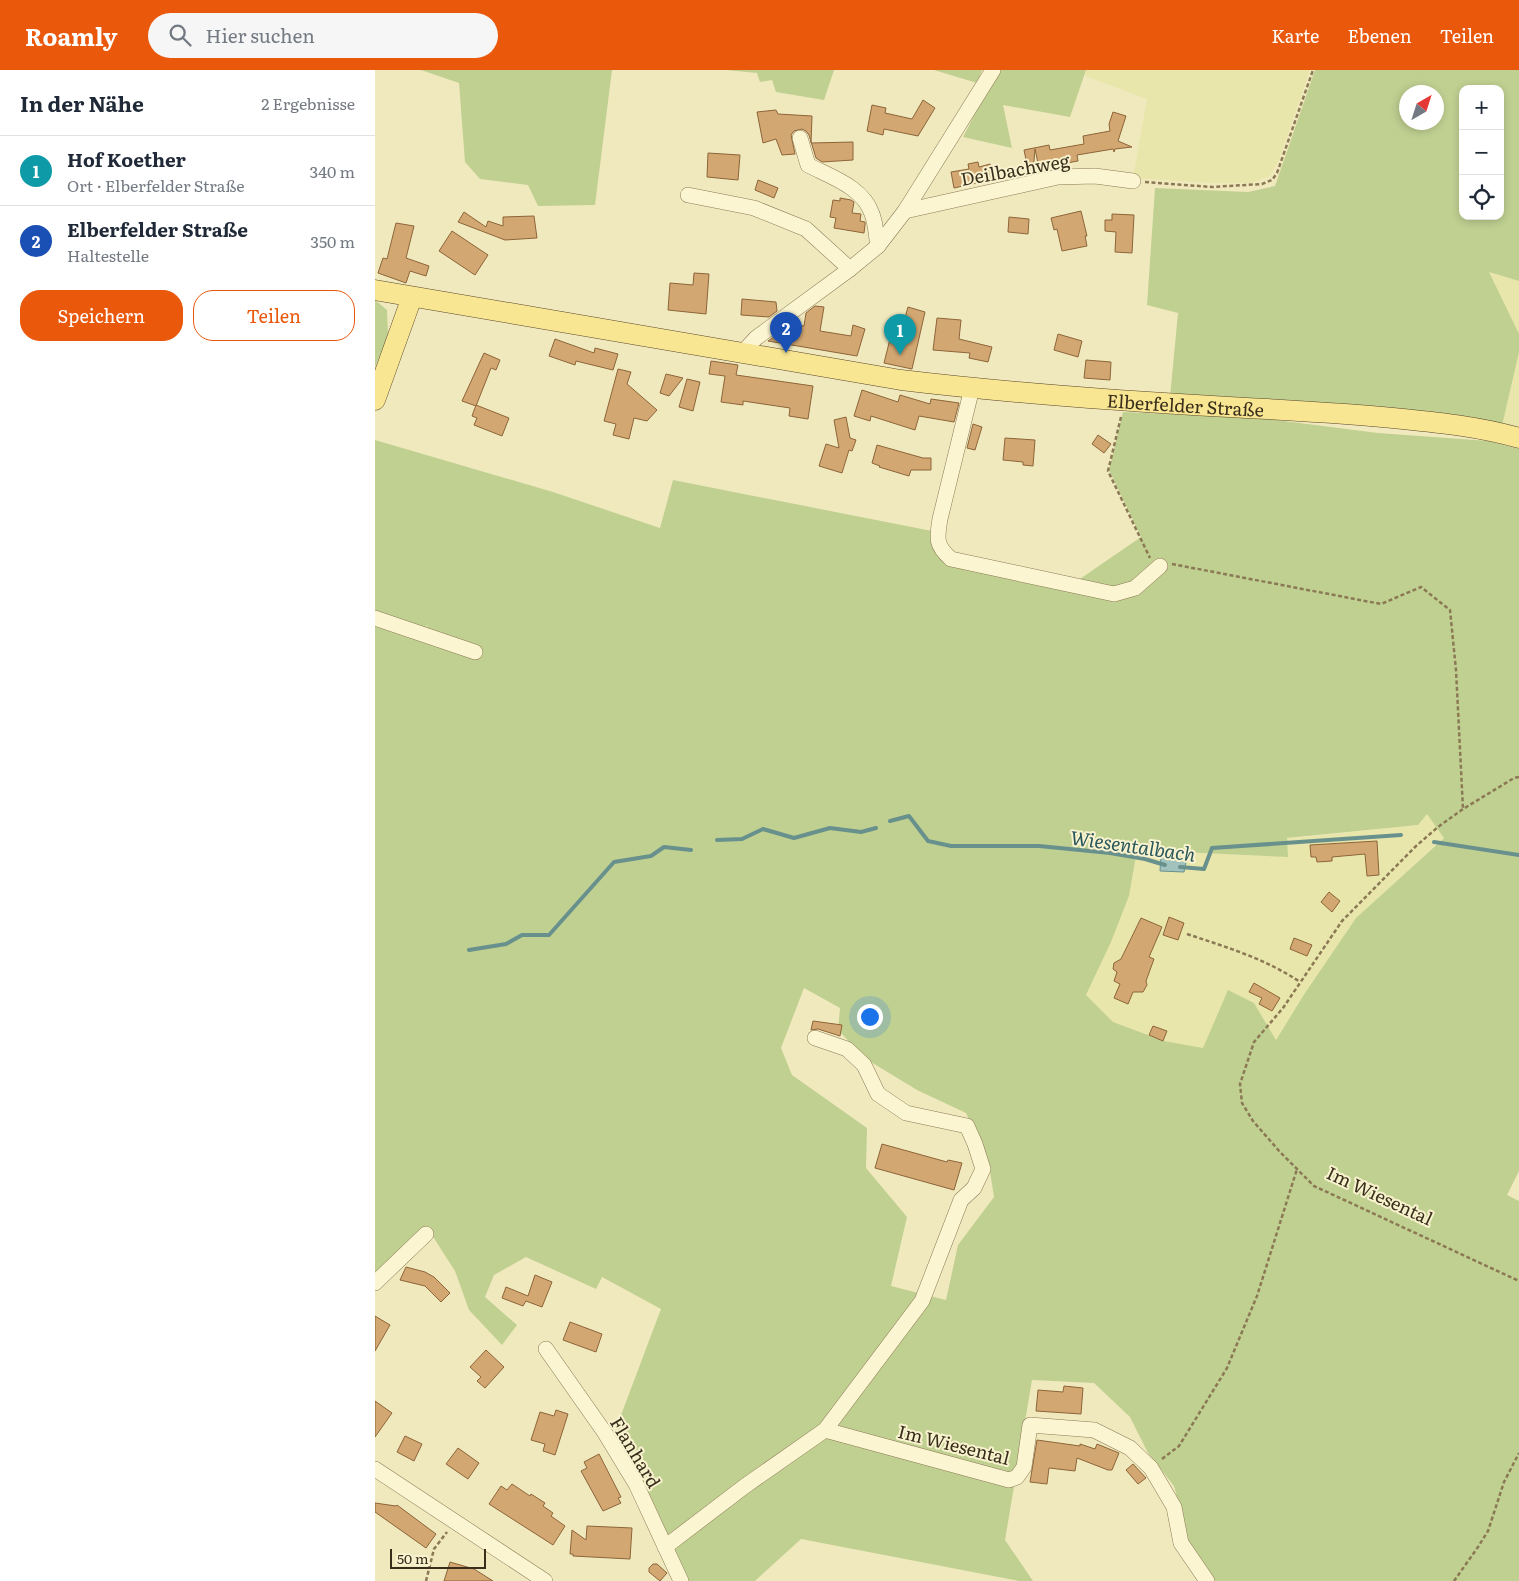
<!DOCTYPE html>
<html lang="de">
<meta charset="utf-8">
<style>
body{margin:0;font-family:Literata,serif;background:#f6f6f7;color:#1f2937}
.controls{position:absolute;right:15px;top:15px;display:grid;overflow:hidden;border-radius:10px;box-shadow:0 2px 8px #0003}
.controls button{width:45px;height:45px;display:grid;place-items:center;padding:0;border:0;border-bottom:1px solid #e0e1e3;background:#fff;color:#1f2937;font:25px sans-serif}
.compass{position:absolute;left:1024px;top:15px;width:45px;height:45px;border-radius:50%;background:#fff;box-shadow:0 2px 8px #0003;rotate:39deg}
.scale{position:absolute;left:15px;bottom:12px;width:96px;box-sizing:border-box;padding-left:5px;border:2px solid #392e1b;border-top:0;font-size:14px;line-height:18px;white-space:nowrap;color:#392e1b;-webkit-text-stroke:4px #f8f2ce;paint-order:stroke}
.you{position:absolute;left:494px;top:946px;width:18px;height:18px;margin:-12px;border:4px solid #fff;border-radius:50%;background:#1a73e8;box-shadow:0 0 0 8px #1a73e833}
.badge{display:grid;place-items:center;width:32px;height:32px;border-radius:50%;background:#ea580c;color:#fff;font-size:16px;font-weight:700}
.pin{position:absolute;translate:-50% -41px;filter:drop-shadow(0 1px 2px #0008)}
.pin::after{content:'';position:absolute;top:26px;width:18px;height:15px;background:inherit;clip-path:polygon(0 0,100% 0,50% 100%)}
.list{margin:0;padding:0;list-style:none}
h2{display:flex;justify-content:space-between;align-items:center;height:65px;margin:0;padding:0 20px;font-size:21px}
h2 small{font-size:16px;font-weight:400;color:#747a83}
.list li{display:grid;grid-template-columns:32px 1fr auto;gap:15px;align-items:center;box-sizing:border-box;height:70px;padding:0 20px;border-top:1px solid #e0e1e3}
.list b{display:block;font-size:19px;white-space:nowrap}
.list p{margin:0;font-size:16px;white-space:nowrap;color:#747a83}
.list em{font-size:16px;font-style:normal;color:#747a83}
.actions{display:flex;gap:10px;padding:15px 20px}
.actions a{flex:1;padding:11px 0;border:1px solid #ea580c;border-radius:20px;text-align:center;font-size:18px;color:#ea580c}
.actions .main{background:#ea580c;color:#fff}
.icon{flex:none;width:28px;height:28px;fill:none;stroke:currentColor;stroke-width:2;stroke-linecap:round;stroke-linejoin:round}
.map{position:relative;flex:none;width:1144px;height:1511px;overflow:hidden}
header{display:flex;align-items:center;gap:30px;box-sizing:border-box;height:70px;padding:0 25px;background:#ea580c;color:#fff}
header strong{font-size:24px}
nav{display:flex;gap:28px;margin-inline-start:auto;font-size:18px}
.search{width:350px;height:45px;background:#f6f6f7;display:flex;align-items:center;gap:12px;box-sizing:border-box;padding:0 18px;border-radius:28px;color:#747a83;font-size:19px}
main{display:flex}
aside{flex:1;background:#fff}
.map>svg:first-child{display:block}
</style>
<header>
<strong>Roamly</strong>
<div class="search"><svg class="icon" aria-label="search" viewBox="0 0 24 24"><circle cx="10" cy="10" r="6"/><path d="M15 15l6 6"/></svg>Hier suchen</div>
<nav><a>Karte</a><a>Ebenen</a><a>Teilen</a></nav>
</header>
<main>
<aside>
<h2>In der Nähe<small>2 Ergebnisse</small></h2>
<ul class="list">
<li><span class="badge" style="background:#0f9aa8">1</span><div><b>Hof Koether</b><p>Ort · Elberfelder Straße</p></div><em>340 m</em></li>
<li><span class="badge" style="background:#1a4fb4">2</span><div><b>Elberfelder Straße</b><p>Haltestelle</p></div><em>350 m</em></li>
</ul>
<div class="actions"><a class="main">Speichern</a><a>Teilen</a></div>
</aside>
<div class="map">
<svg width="1144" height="1511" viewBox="0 0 1144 1511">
<rect width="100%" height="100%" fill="#f1e9be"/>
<g fill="#e8e6ab">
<path d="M711,0H935L904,90L895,106L876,113H835L758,108L772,29L710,6Z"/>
<path d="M1113,202L1144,211V264Z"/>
<path d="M1144,282V360L1127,356Z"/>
<path d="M1052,743L1069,767L981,848L930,923L900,971L879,933L853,921L828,978L792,972L738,952L711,925L736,872L754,826L762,780L912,787V769L1043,755Z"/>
</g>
<g fill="#c0d091" fill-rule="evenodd">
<path d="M46,0H237L220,135L163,136L153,115L105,109L90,92L84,13Z"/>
<path d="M351,0H459L449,30L401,22L397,10L385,12L382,3Z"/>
<path d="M559,0H607L602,13Z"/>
<path d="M624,0H711L695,47L628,35L637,78L588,67L607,30Z"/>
<path d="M940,0H1144V211L1114,202L1144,264V282L1127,356L795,327L803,243L772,235L780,118L873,122L900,116ZM1088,19H1125V146H1088ZM1032,22H1062V52H1032Z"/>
<path d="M0,230L12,240L13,265L0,297Z"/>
<path d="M748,342L886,348L1003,363L1114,371L1144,379V1101L1132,1125L1144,1131V1511H837L815,1476L799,1416L773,1383L755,1347L719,1313L657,1310L630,1470L658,1511H644L426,1469L380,1511H313L240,1361L286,1239L227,1207L221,1219L151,1187L119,1205L110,1227L142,1255L127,1275L94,1240L80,1201L53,1159L0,1210V555L46,571L53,554L50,558L0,541V370L178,422L285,458L298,410L557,461L577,485L699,513L766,467L734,400ZM1052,744L1069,768L981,848L930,923L901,970L879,933L853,920L828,978L789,971L738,952L711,925L736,872L754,826L762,780L913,787L912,768L1043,755ZM429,918L465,938L463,960L491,989L542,1020L591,1043L614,1095L619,1127L583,1175L571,1230L516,1216L532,1147L491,1098L492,1058L417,1005L406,978Z"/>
</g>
<path fill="#a2c3bd" stroke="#68918d" d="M786,785L812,787L809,802L785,801Z"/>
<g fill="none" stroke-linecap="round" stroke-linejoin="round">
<g stroke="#68918d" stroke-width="4">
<path d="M515,751L534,746L553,771L576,776H664L735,783L770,789L790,795"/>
<path d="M342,770L367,769L388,759L419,768L455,758L486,762L501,758"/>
<path d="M1059,772L1144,785"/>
<path d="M805,797L829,799L837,778L1026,765"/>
<path d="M94,880L131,874L147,865H174L239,792L276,786L289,777L316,780"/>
</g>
</g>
<g fill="#d3a771" stroke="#8c6539">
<path d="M548,30L560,38L543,66L509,59L508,65L492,61L497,35L511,38L510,43L537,49Z"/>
<path d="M401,40L403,44L437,46L436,73L478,72V90L447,92L441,88L434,65L431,61L427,59L419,61L416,65L420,84L407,85L401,69L388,73L382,42Z"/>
<path d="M738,42L751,46L743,71L757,77L740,79L739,82L738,79L702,85L703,91L664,98L660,79L658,103L654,104L649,80L674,75L675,80L709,74L708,66L735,61L734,54Z"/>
<path d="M333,83L365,85L363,110L332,107Z"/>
<path d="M603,92L604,97L615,94L619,109L579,118L576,102L594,99L593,94Z"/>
<path d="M383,110L403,118L399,128L380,120Z"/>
<path d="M465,128L476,130L479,132L477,143L486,144L485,151L490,152V155L489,163L459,158L461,148L455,147L458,130L465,131Z"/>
<path d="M706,141L712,166H710L712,176L687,181L682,159L679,160L676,148Z"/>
<path d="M89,142L111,157L113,151L128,156V147L159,146L162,168L130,170L83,152Z"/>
<path d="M737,144L759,145L757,183L740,182L741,162L730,161V150H737Z"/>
<path d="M634,147L654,149L653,164L633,162Z"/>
<path d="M21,153L39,156L31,188L54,196L51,206L35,201L31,213L3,203L8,188L12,189Z"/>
<path d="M77,161L113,185L100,205L64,181Z"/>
<path d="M319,203L334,204L331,244L293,240L295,213L318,215Z"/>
<path d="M367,229L401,232L402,241L394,247L366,245Z"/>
<path d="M440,236L449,237L445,261L476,266L478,255L490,259L482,286L393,271L417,255L429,256L431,243Z"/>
<path d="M533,237L550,242L537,299L509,293L516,265L524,268Z"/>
<path d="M562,248L586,250L584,269L617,277L613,292L594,288L595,283L558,280Z"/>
<path d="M683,264L707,271L703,287L679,280Z"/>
<path d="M180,269L219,283L220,278L243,284L238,300L201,291L200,295L174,286Z"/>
<path d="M109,283L125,290L121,300L116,298L101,336L87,331Z"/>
<path d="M711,290L736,292L735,310L709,308Z"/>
<path d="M336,291L363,295L361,305L438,316L433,349L414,346L415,338L368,331V335L346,332L350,306L334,304Z"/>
<path d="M243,299L256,302L252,314L282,340L272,351L259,348L254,369L238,365L241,354L229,351Z"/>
<path d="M291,304L308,308L294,326L285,323Z"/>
<path d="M312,309L325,312L318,341L304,337Z"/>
<path d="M487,320L523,332L525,325L555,334L556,329L584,333L579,352L544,346L540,360L496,346L495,351L479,346Z"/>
<path d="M101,335L134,348L127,366L99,355L102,348L97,346Z"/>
<path d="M471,347L475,368L481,370L477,381L474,380L467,403L444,396L451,374L464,378L459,350Z"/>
<path d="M598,354L607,357L600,380L592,378Z"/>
<path d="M723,365L736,374L729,383L717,374Z"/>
<path d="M630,368L660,370L658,396L648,395V392L628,390Z"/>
<path d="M502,375L548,388H556V400H536L534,406L504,397L505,396L497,393Z"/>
<path d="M1002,771L1004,805L992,806L990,784L957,787V791L942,792L941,787H936L935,775Z"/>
<path d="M954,822L965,831L957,842L946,832Z"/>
<path d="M794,847L809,853L803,870L788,865Z"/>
<path d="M766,848L787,857L774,887L779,889L771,911L772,915L768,922H758L753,934L739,928L745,914L739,911L742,902L738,899L739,893L746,889Z"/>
<path d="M919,868L937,875L932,886L915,879Z"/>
<path d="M879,913L905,928L897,941L884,934L887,928L874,922Z"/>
<path d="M438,951L467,955L465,966L443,959L436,960Z"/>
<path d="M778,956L792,961L788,971L774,965Z"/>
<path d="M507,1074L572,1092L573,1090L587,1093L579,1120L500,1098Z"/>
<path d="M31,1197L50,1202L59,1207L75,1223L66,1232L50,1216L25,1210Z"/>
<path d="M160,1205L177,1212L167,1237L151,1231L148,1236L127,1228L131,1217L153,1226Z"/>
<path d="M0,1246L15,1255L0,1281Z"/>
<path d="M195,1252L227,1264L221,1282L188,1270Z"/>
<path d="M111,1280L129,1297L110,1318L102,1311L106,1307L95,1297Z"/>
<path d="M689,1316L708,1318L706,1344L661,1341L663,1320L688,1322Z"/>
<path d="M0,1331L17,1343L0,1367Z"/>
<path d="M181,1340L193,1344L180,1385L168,1381L170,1374L156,1370L165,1342L179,1346Z"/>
<path d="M30,1366L47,1374L39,1391L22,1382Z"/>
<path d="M662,1370L705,1376V1374L720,1379L722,1374L744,1383L737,1400H733L702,1388L700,1401L674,1398L672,1414L655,1412Z"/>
<path d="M83,1378L104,1393L93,1409L71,1394Z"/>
<path d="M224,1384L246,1427L243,1428L246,1433L228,1441L206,1401L212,1398L209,1392Z"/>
<path d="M758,1394L771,1408L763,1414L751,1400Z"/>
<path d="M137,1414L155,1426L156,1424L170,1433L168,1436L178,1443L176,1446L190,1456L178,1475L114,1434L126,1416L132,1420Z"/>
<path d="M0,1433L21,1436L22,1435L61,1464L51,1478L0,1442Z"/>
<path d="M212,1456L257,1458L255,1489L198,1486V1484H195L197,1460L211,1470Z"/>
<path d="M75,1492L99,1499L118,1511H69Z"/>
<path d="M278,1494H282L292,1503L285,1511L274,1502V1498Z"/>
</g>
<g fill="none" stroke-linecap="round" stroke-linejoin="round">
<defs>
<g id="minor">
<path d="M425,68L433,95C456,107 488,117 497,144C501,154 501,166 503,176"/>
<path d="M313,125L379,138L431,159L475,199"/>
<path d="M530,141L683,107L720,106L758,111"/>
<path d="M368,282L381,268L475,199L503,176L530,141L618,0"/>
<path d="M597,318L565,449C562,468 560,475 576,489L739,524L760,518L785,496"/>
<path d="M0,548L100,582"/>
<path d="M440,968L472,979L489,995L503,1024L531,1043L592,1056L600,1074L608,1099L599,1118L586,1130L547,1231L450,1360"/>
<path d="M0,1213L51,1164"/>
<path d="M171,1279L230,1363L261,1414L306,1511"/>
<path d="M0,1399L170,1511"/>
<path d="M290,1477L370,1416L450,1360L634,1410L642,1407L649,1397L655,1355L719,1360L755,1378L776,1398L799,1437L806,1473L832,1511"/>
</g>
<g id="major">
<path id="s1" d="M0,220L526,310C635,323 745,331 854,337C913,340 970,343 1028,349C1067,353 1106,357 1144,368"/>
<path d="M0,330L37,227"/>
</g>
</defs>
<use href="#minor" stroke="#8b7955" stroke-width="16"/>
<use href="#major" stroke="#58462a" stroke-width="21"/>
<g stroke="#8b7955" stroke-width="2.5" stroke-dasharray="4 2.5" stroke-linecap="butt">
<path d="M770,112L837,117L887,114L897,110L902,103L938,0"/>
<path d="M746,347L733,401L775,488"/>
<path d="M797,494L1006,534L1046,517L1075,540L1081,600L1088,739"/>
<path d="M1144,707L1139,708L1088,739L1063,757L1040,777L967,851L908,938L879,972L865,1014L867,1033L878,1051L905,1082L939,1116L1144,1211"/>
<path d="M812,864C851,877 891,889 925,912"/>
<path d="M787,1389L804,1376L852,1298L882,1226L922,1099"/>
<path d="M51,1511L59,1479L72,1462"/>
<path d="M1079,1511L1103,1477L1113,1461L1129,1412L1144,1383"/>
</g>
<use href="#minor" stroke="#fcf5d2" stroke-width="15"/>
<use href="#major" stroke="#f9e692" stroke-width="20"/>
</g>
<g text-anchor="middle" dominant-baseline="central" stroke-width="4" stroke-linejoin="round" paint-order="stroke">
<g font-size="18" fill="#392e1b" stroke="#f8f2ce">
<text transform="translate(640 99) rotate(-10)">Deilbachweg</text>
<text stroke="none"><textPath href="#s1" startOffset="819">Elberfelder Straße</textPath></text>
<text transform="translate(1005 1125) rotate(25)">Im Wiesental</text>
<text transform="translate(579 1374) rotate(14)">Im Wiesental</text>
<text transform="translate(261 1382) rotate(59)">Flanhard</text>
</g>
<g font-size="19" font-style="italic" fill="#29575b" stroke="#f8f2ce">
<text transform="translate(758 775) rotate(8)">Wiesentalbach</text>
</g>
</g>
</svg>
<div class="controls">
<button>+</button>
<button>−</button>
<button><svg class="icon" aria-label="locate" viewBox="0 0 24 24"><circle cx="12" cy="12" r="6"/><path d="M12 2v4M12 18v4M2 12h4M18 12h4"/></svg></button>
</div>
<svg class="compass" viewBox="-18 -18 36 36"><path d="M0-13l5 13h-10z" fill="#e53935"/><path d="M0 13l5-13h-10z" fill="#747a83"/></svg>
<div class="scale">50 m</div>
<div class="you"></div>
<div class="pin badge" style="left:525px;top:285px;background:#0f9aa8">1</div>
<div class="pin badge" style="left:411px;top:283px;background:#1a4fb4">2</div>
</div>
</main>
